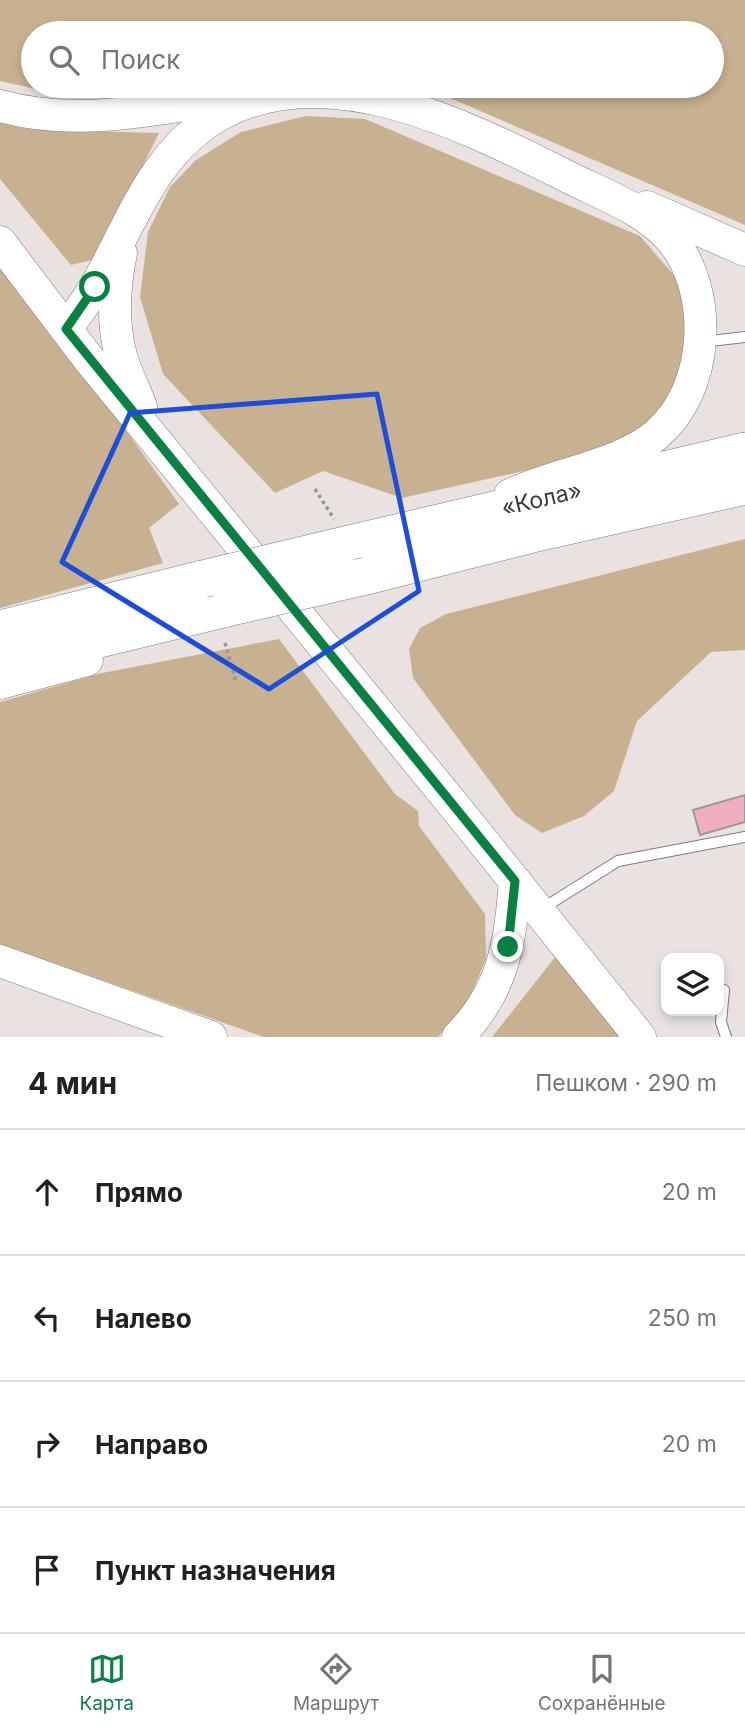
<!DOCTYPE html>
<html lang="ru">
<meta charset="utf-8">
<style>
body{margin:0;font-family:Inter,sans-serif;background:#f6f6f6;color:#202124}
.controls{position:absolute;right:21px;bottom:21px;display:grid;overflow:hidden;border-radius:14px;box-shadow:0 4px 10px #0003}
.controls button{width:63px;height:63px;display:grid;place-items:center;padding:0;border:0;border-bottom:2px solid #e0e0e0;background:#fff;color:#202124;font:35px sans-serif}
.stop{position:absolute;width:21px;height:21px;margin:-16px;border:5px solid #0b8043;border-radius:50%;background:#fff}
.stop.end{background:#0b8043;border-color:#fff;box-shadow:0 2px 7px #0008}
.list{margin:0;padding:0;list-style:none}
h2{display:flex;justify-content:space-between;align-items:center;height:91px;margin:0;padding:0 28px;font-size:30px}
h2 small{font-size:23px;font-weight:400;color:#757577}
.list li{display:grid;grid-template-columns:46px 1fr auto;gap:21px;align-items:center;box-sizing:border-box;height:126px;padding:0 28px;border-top:2px solid #e0e0e0}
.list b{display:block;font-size:26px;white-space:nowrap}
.list em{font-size:23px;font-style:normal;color:#757577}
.icon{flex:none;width:38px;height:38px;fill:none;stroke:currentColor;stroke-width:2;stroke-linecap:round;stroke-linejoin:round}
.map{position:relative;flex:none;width:745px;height:1037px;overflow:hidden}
.search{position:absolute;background:#fff;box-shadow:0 4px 10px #0003;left:21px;right:21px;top:21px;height:77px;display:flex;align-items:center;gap:18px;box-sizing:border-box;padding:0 24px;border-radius:38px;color:#757577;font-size:26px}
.sheet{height:595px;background:#fff}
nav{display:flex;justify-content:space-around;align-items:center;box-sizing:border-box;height:98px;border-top:2px solid #e0e0e0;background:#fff;font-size:19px;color:#757577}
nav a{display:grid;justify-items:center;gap:4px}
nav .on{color:#0b8043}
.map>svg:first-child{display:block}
</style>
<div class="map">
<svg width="745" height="1037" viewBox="0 0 745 1037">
<rect width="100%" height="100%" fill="#e9e2e1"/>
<g fill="#c8b190">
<path d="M0,0H745V225L422,86H712V33H33V86H142L105,90H40L0,81Z"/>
<path d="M306,116L365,119L640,236L679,281L689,341L674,400L638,440L573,460L402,498L323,471L275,493L163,374L140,297L148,232L170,187L196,160L241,132Z"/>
<path d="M0,121L43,130L159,133L96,259L71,265L0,179Z"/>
<path d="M0,256L179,504L149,528L163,563L0,608Z"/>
<path d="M745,539V650L711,652L637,721L614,791L584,816L542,833L515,815L413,678L409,649L420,628L446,614Z"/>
<path d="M279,639L395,794L418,811L419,826L485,914L486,959L466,1006L438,1037H264L0,944V702L102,673Z"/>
<path d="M556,956L621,1037H492Z"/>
</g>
<path fill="#efaec0" stroke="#9d9798" stroke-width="2" d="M745,795V822L700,835L693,810Z"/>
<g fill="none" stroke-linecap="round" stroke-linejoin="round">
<defs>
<g id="service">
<path d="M702,342L745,337"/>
<path d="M540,910L618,861L745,837"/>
<path d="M724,990L721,1022L726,1037"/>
</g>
<g id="secondary">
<path d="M0,106C78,128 161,108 239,96"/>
<path d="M647,207L745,250"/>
<path d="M0,242L88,358L469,824L640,1037"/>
<path d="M121,253C114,287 112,323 121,356C126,374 135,390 141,407"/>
<path d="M66,329C76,315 87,301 95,287C132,224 151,154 219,115C328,54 468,127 568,177C602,194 644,209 670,238C715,290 710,390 656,435C621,465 554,474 510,495"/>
<path d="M0,683L87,660"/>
<path d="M0,961L211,1037"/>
<path d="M458,1037C504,990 510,943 515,881"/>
</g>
<g id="trunk">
<path id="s1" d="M341,546L745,451"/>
<path d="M366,576L532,534L745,486"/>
<path d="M0,629L203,579"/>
<path d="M0,663L227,608"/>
</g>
</defs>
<use href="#service" stroke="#827b7a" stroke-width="12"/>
<use href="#secondary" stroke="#827b7a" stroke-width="33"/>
<use href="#trunk" stroke="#827b7a" stroke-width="38"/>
<g stroke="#989493" stroke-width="3.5" stroke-dasharray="3.5 3.5" stroke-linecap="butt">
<path d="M315,489L334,519"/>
<path d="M225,643L236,682"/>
</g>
<use href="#service" stroke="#fff" stroke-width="10"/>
<use href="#secondary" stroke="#fff" stroke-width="32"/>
<use href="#trunk" stroke="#fff" stroke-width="37"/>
<defs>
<g id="trunk-bridge">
<path d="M203,579L341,546"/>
<path d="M227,608L366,576"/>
</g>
</defs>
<use href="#trunk-bridge" stroke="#827b7a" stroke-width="38" stroke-linecap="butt"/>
<use href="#trunk-bridge" stroke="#fff" stroke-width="37"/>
</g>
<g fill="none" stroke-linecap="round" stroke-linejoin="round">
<path stroke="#0b8043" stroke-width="9" d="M95,287L66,329L515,881L508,947"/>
</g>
<path fill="none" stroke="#1d4ed8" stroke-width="5" stroke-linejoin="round" d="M377,394L419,591L269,689L62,562L130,413Z"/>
<g text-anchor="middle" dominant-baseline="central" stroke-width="7" stroke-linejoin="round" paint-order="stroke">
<g font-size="23" fill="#3c3a39" stroke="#fff">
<text stroke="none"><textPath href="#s1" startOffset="206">«Кола»</textPath></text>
</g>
</g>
</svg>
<div class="controls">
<button><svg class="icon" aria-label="layers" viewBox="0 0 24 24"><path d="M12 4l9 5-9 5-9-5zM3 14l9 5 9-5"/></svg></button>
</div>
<div class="stop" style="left:95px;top:287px"></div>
<div class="stop end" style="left:508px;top:947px"></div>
<div class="search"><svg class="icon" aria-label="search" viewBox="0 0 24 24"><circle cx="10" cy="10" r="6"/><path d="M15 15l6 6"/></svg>Поиск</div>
</div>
<section class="sheet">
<h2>4 мин<small>Пешком · 290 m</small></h2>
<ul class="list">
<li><svg class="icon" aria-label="ahead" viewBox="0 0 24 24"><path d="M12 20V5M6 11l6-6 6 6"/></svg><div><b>Прямо</b></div><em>20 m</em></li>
<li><svg class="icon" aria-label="left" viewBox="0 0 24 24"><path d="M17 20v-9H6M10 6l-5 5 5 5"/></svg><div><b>Налево</b></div><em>250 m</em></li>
<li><svg class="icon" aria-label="right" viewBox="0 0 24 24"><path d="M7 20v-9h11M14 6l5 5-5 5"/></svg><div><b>Направо</b></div><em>20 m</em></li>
<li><svg class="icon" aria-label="arrive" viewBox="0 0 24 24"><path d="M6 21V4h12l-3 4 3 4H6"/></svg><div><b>Пункт назначения</b></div></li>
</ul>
</section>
<nav>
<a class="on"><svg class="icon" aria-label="map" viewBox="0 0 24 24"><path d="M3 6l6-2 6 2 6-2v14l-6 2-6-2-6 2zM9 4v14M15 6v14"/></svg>Карта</a>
<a><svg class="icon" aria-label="directions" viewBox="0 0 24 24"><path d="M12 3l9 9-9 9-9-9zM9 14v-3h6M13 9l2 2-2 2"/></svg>Маршрут</a>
<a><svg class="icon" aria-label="saved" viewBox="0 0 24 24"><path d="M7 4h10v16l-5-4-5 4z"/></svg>Сохранённые</a>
</nav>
